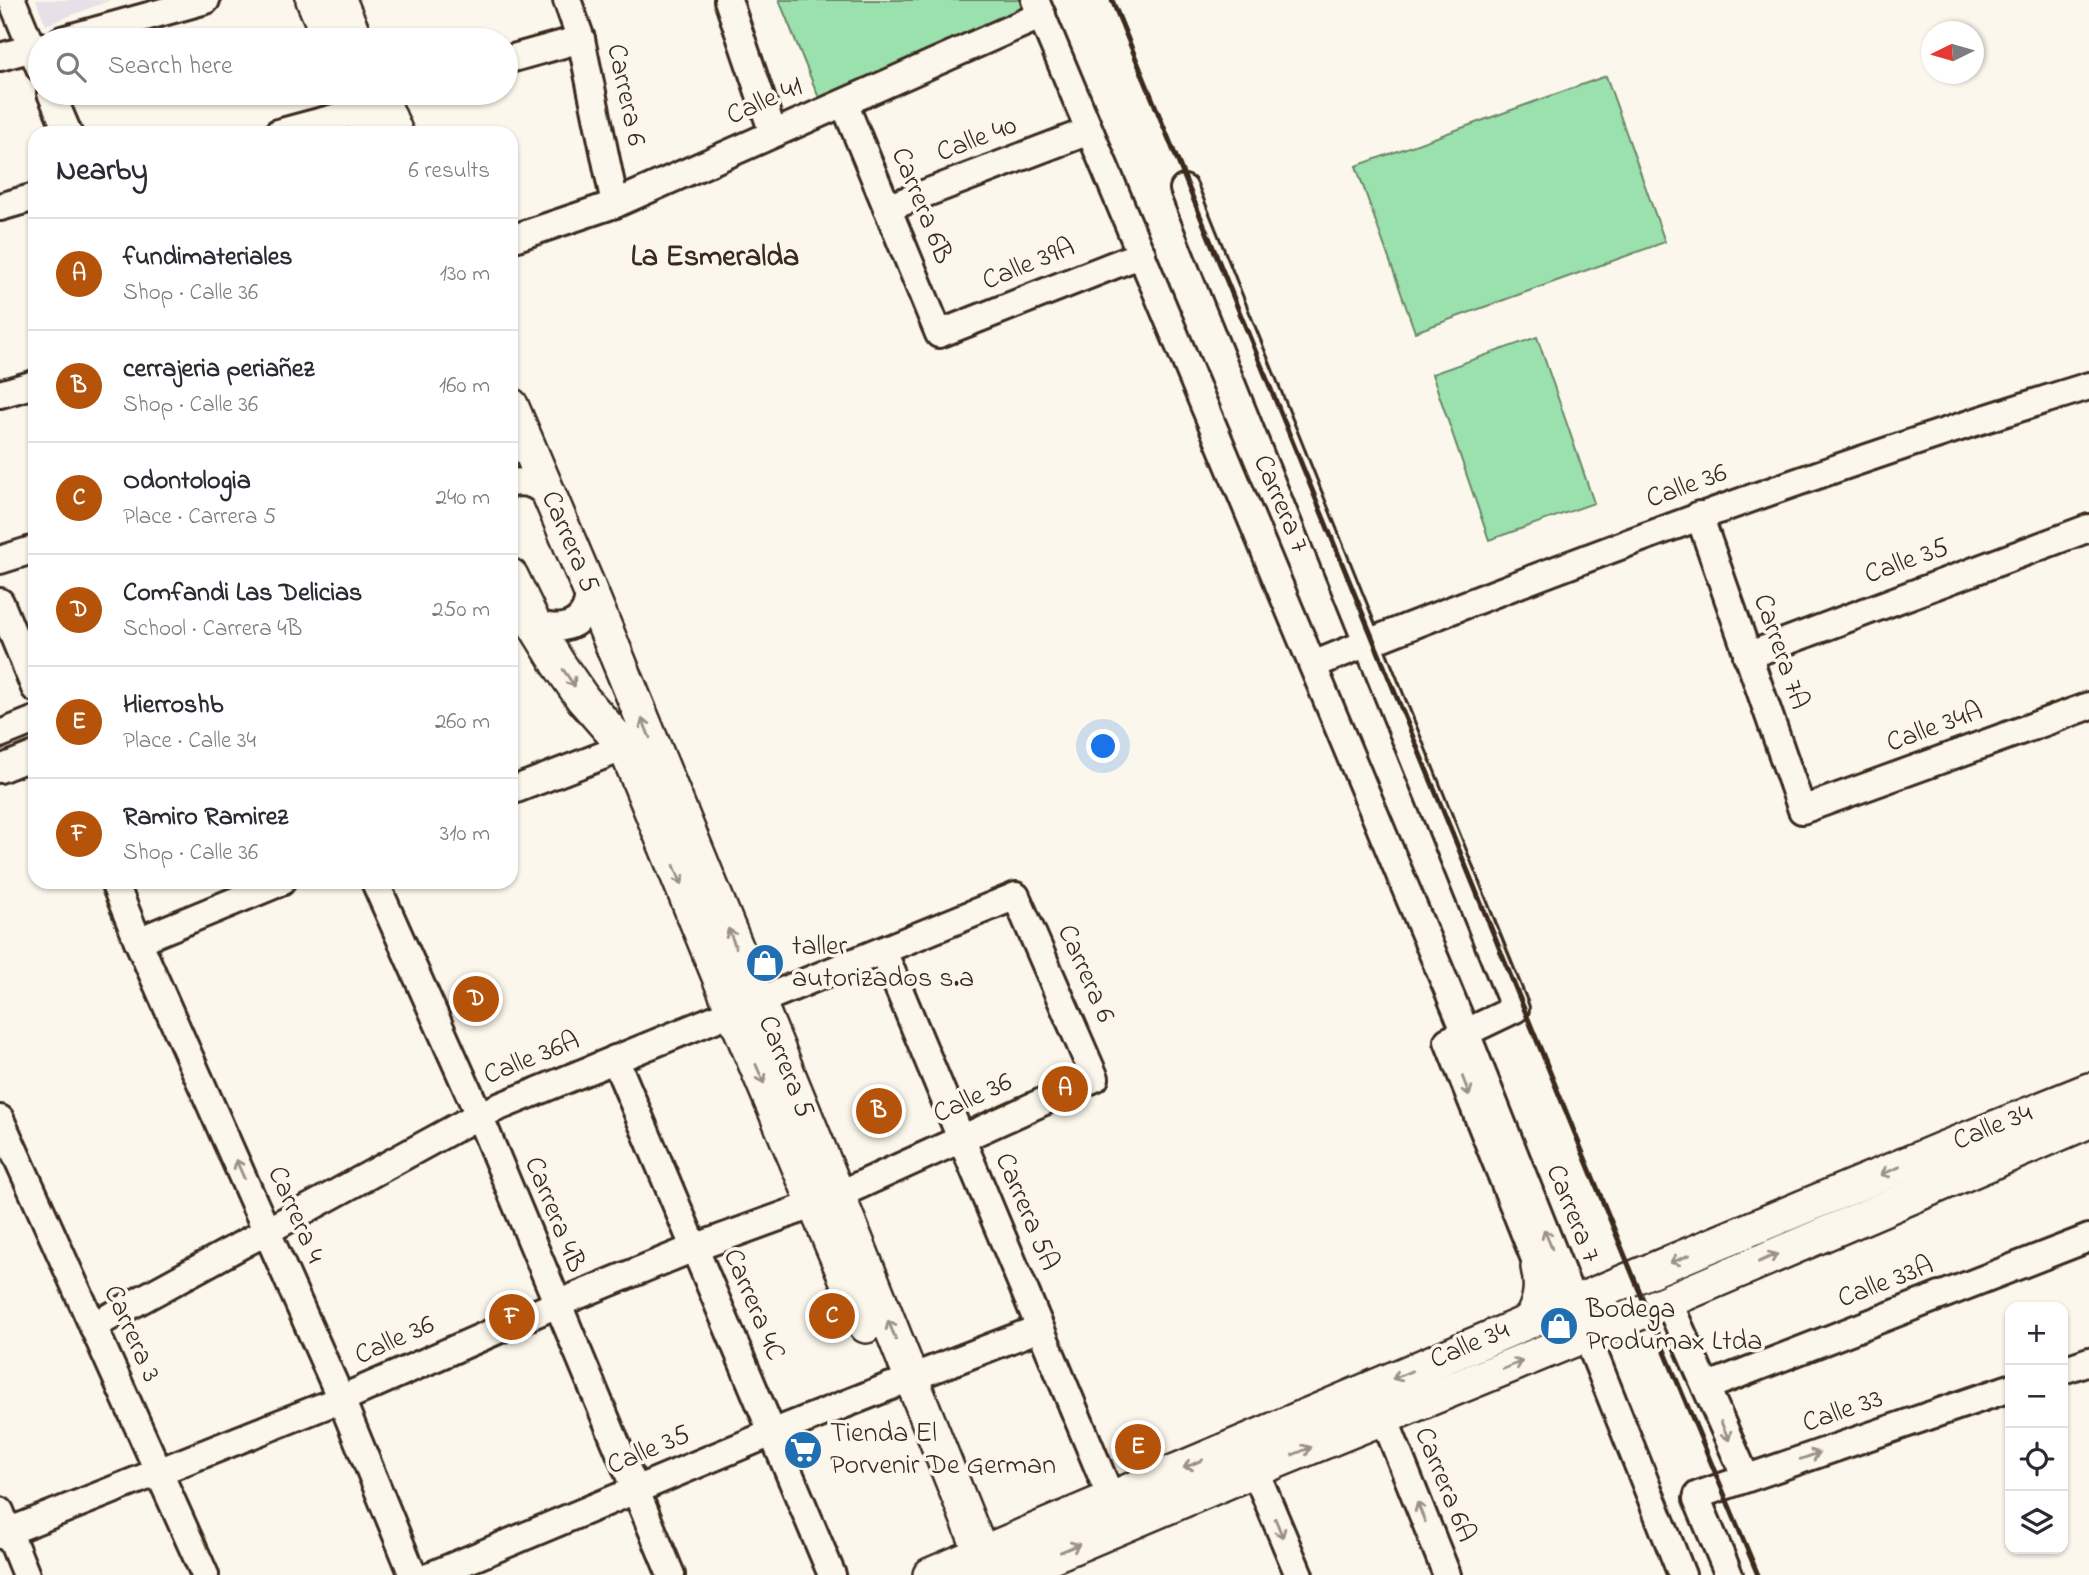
<!DOCTYPE html>
<meta charset="utf-8">
<style>
body{margin:0;font-family:"Indie Flower",sans-serif;background:#f2f2f3;color:#2b2b33}
.controls{position:absolute;right:21px;bottom:21px;display:grid;overflow:hidden;border-radius:14px;box-shadow:0 2px 5px #0004}
.controls button{width:63px;height:63px;display:grid;place-items:center;padding:0;border:0;border-bottom:2px solid #e1e1e2;background:#fff;color:#2b2b33;font:35px sans-serif}
.compass{position:absolute;left:1921px;top:21px;width:63px;height:63px;border-radius:50%;background:#fff;box-shadow:0 2px 5px #0004;rotate:265deg}
.you{position:absolute;left:1104px;top:747px;width:24px;height:24px;margin:-18px;border:5px solid #fff;border-radius:50%;background:#1a73e8;box-shadow:0 0 0 10px #1a73e833}
.badge{display:grid;place-items:center;width:46px;height:46px;border-radius:50%;background:#b45309;color:#fff;font-size:23px;font-weight:700}
.pin{position:absolute;translate:-50% -50%;border:4px solid #fff;box-shadow:0 2px 7px #0006}
.list{margin:0;padding:0;list-style:none}
h2{display:flex;justify-content:space-between;align-items:center;height:91px;margin:0;padding:0 28px;font-size:30px}
h2 small{font-size:23px;font-weight:400;color:#7c7c81}
.list li{display:grid;grid-template-columns:46px 1fr auto;gap:21px;align-items:center;box-sizing:border-box;height:112px;padding:0 28px;border-top:2px solid #e1e1e2}
.list b{display:block;font-size:26px;white-space:nowrap}
.list p{margin:0;font-size:23px;white-space:nowrap;color:#7c7c81}
.list em{font-size:23px;font-style:normal;color:#7c7c81}
.icon{flex:none;width:38px;height:38px;fill:none;stroke:currentColor;stroke-width:2;stroke-linecap:round;stroke-linejoin:round}
.map{position:relative;flex:none;width:2089px;height:1575px;overflow:hidden}
.search{position:absolute;background:#fff;box-shadow:0 2px 5px #0004;left:28px;top:28px;width:490px;height:77px;display:flex;align-items:center;gap:18px;box-sizing:border-box;padding:0 24px;border-radius:38px;color:#7c7c81;font-size:26px}
.panel{position:absolute;background:#fff;box-shadow:0 2px 5px #0004;left:28px;top:126px;width:490px;height:763px;border-radius:21px}
.map>svg:first-child{display:block}
</style>
<div class="map">
<svg width="2089" height="1575" viewBox="0 0 2089 1575">
<rect width="100%" height="100%" fill="#fbf7ec"/>
<filter id="ink" filterUnits="userSpaceOnUse"><feTurbulence type="fractalNoise" baseFrequency=".0143" numOctaves="2"/><feDisplacementMap in="SourceGraphic" scale="14" xChannelSelector="R" yChannelSelector="G"/><feConvolveMatrix kernelMatrix="1 2 1 2 8 2 1 2 1" color-interpolation-filters="sRGB"/></filter>
<g filter="url(#ink)">
<path fill="#e8e0e7" d="M36,0H111L46,25Z"/>
<g fill="#9be1ae" stroke="#6b8666" stroke-width="2">
<path d="M779,0H1023L1030,16L821,103Z"/>
<path d="M1606,76L1665,242L1415,332L1356,166Z"/>
<path d="M1537,337L1594,503L1489,540L1432,374Z"/>
</g>
<g fill="none" stroke-linecap="round" stroke-linejoin="round">
<defs>
<g id="minor">
<path d="M12,0L40,68"/>
<path d="M567,0L581,39L615,204"/>
<path d="M728,0L773,133"/>
<path d="M1035,0L1466,1033L1682,1575"/>
<path d="M62,40L206,0"/>
<path d="M0,57L40,46"/>
<path d="M506,60L581,39"/>
<path d="M51,93L68,133"/>
<path d="M844,103L939,334L1142,254"/>
<path d="M278,133L360,111"/>
<path d="M1184,189L1515,1009L1448,1041L1568,1342"/>
<path d="M0,207L35,197"/>
<path d="M887,208L1089,131"/>
<path d="M511,239L615,204L1042,15"/>
<path d="M0,394L35,384"/>
<path d="M511,483C530,480 540,486 552,501"/>
<path d="M1699,515L1802,810L2089,706"/>
<path d="M0,560L35,549"/>
<path d="M0,602L35,688"/>
<path d="M524,616C554,638 593,629 588,586"/>
<path d="M1747,656L2089,528"/>
<path d="M1313,665C1388,634 1464,605 1540,576C1721,507 1904,443 2089,386"/>
<path d="M0,734L35,720"/>
<path d="M0,769L35,755"/>
<path d="M511,791L625,747"/>
<path d="M114,882L138,941L341,1399L413,1575"/>
<path d="M375,882L479,1115L671,1575"/>
<path d="M138,941L281,882"/>
<path d="M883,951L1111,1498"/>
<path d="M615,1059L832,1575"/>
<path d="M0,1119L205,1575"/>
<path d="M1668,1301L1746,1478"/>
<path d="M93,1326L479,1115L1016,896L1095,1078L838,1195"/>
<path d="M2063,1370L2089,1361"/>
<path d="M911,1378L1040,1328"/>
<path d="M1706,1387L2089,1238"/>
<path d="M1384,1418L1447,1575"/>
<path d="M1248,1454L1299,1575"/>
<path d="M0,1511L26,1575"/>
<path d="M0,1535L341,1399L557,1304L694,1248L815,1204"/>
<path d="M432,1575L772,1433L891,1386"/>
<path d="M1729,1575L1697,1499L1698,1495L2010,1388"/>
</g>
<g id="major">
<path d="M313,0L330,40"/>
<path d="M339,0L356,40"/>
<path d="M352,93L369,133"/>
<path d="M379,93L396,133"/>
<path d="M511,405L588,586L838,1195L990,1575"/>
<path d="M511,576L534,624L558,663L583,699L625,747L733,1011L866,1326"/>
<path d="M1530,1321C1540,1303 1543,1288 1538,1267"/>
<path d="M930,1575L1530,1321L1942,1149L2089,1090"/>
<path d="M1007,1575L1255,1470L1647,1310L2089,1121"/>
</g>
</defs>
<use href="#minor" stroke="#3b2a1e" stroke-width="32"/>
<use href="#major" stroke="#3b2a1e" stroke-width="38"/>
<use href="#minor" stroke="#fbf7ec" stroke-width="26"/>
<use href="#major" stroke="#fbf7ec" stroke-width="33"/>
<path stroke="#3b2a1e" stroke-width="5" d="M1112,0L1634,1278L1758,1575"/>
</g>
<defs><path id="oneway-shaft" d="M-6 0H5M1.5-3L5.5 0L1.5 3" fill="none" stroke-width="1.6" stroke-linecap="round" stroke-linejoin="round" transform="scale(1.75)"/></defs>
<g stroke="#9b9085">
<use href="#oneway-shaft" transform="translate(569 678) rotate(55)"/>
<use href="#oneway-shaft" transform="translate(646 728) rotate(-112)"/>
<use href="#oneway-shaft" transform="translate(678 875) rotate(68)"/>
<use href="#oneway-shaft" transform="translate(732 938) rotate(-112)"/>
<use href="#oneway-shaft" transform="translate(760 1074) rotate(67)"/>
<use href="#oneway-shaft" transform="translate(1466 1086) rotate(69)"/>
<use href="#oneway-shaft" transform="translate(240 1169) rotate(-114)"/>
<use href="#oneway-shaft" transform="translate(1890 1171) rotate(157)"/>
<use href="#oneway-shaft" transform="translate(1548 1239) rotate(-112)"/>
<use href="#oneway-shaft" transform="translate(1768 1258) rotate(-23)"/>
<use href="#oneway-shaft" transform="translate(1680 1259) rotate(157)"/>
<use href="#oneway-shaft" transform="translate(892 1330) rotate(-112)"/>
<use href="#oneway-shaft" transform="translate(1513 1365) rotate(-22)"/>
<use href="#oneway-shaft" transform="translate(1402 1375) rotate(157)"/>
<use href="#oneway-shaft" transform="translate(1725 1431) rotate(66)"/>
<use href="#oneway-shaft" transform="translate(1302 1451) rotate(-22)"/>
<use href="#oneway-shaft" transform="translate(1810 1456) rotate(-19)"/>
<use href="#oneway-shaft" transform="translate(1193 1464) rotate(157)"/>
<use href="#oneway-shaft" transform="translate(1421 1512) rotate(-112)"/>
<use href="#oneway-shaft" transform="translate(1279 1528) rotate(68)"/>
<use href="#oneway-shaft" transform="translate(1070 1548) rotate(-23)"/>
</g>
</g>
<defs>
<symbol id="shop-disc" viewBox="-11 -11 22 22"><circle r="9.5" fill="#1f6fb2" stroke="#fbf7ec"/><path d="M-5-2.5h2.3a2.7 3.5 0 0 1 5.4 0H5L5.5 6h-11ZM-1.5-2.5h3a1.5 2.3 0 0 0-3 0Z" fill="#fff"/></symbol>
<symbol id="supermarket-disc" viewBox="-11 -11 22 22"><circle r="9.5" fill="#1f6fb2" stroke="#fbf7ec"/><path d="M-6-5.5h2.5l.6 2H6L4.5 2H-2.5L-4.4-4H-6ZM-1.5 3.2a1.3 1.3 0 1 0 .1 0ZM3 3.2a1.3 1.3 0 1 0 .1 0Z" fill="#fff"/></symbol>
</defs>
<g fill-rule="evenodd">
<use href="#shop-disc" x="743" y="941" width="44" height="44"/>
<use href="#shop-disc" x="1537" y="1304" width="44" height="44"/>
<use href="#supermarket-disc" x="781" y="1428" width="44" height="44"/>
</g>
<g text-anchor="middle" dominant-baseline="central" stroke-width="7" stroke-linejoin="round" paint-order="stroke">
<g font-size="28" fill="#3b2a1e" stroke="#fbf7ec">
<text transform="translate(625 95) rotate(78)">Carrera 6</text>
<text transform="translate(765 102) rotate(-24)">Calle 41</text>
<text transform="translate(977 140) rotate(-21)">Calle 40</text>
<text transform="translate(921 206) rotate(68)">Carrera 6B</text>
<text transform="translate(1029 265) rotate(-22)">Calle 39A</text>
<text transform="translate(1687 487) rotate(-20)">Calle 36</text>
<text transform="translate(1280 504) rotate(67)">Carrera 7</text>
<text transform="translate(569 542) rotate(67)">Carrera 5</text>
<text transform="translate(1907 562) rotate(-20)">Calle 35</text>
<text transform="translate(1780 652) rotate(71)">Carrera 7A</text>
<text transform="translate(1935 728) rotate(-20)">Calle 34A</text>
<text transform="translate(1085 974) rotate(66)">Carrera 6</text>
<text transform="translate(532 1059) rotate(-22)">Calle 36A</text>
<text transform="translate(785 1067) rotate(68)">Carrera 5</text>
<text transform="translate(973 1099) rotate(-25)">Calle 36</text>
<text transform="translate(1993 1128) rotate(-22)">Calle 34</text>
<text transform="translate(1026 1212) rotate(67)">Carrera 5A</text>
<text transform="translate(1572 1214) rotate(68)">Carrera 7</text>
<text transform="translate(295 1215) rotate(66)">Carrera 4</text>
<text transform="translate(554 1215) rotate(68)">Carrera 4B</text>
<text transform="translate(1886 1283) rotate(-21)">Calle 33A</text>
<text transform="translate(753 1305) rotate(67)">Carrera 4C</text>
<text transform="translate(131 1334) rotate(66)">Carrera 3</text>
<text transform="translate(395 1341) rotate(-24)">Calle 36</text>
<text transform="translate(1470 1346) rotate(-23)">Calle 34</text>
<text transform="translate(1843 1412) rotate(-19)">Calle 33</text>
<text transform="translate(649 1451) rotate(-23)">Calle 35</text>
<text transform="translate(1444 1485) rotate(68)">Carrera 6A</text>
</g>
<g font-size="28" fill="#3b2a1e" stroke="#fbf7ec" text-anchor="start">
<text x="792" y="947">taller<tspan x="792" dy="32">autorizados s.a</tspan></text>
<text x="1586" y="1310">Bodega<tspan x="1586" dy="32">Produmax Ltda</tspan></text>
<text x="830" y="1434">Tienda El<tspan x="830" dy="32">Porvenir De German</tspan></text>
</g>
<g font-size="30" font-weight="bold" fill="#3b2a1e" stroke="#fbf7ec">
<text x="715" y="258">La Esmeralda</text>
</g>
</g>
</svg>
<div class="controls">
<button>+</button>
<button>−</button>
<button><svg class="icon" aria-label="locate" viewBox="0 0 24 24"><circle cx="12" cy="12" r="6"/><path d="M12 2v4M12 18v4M2 12h4M18 12h4"/></svg></button>
<button><svg class="icon" aria-label="layers" viewBox="0 0 24 24"><path d="M12 4l9 5-9 5-9-5zM3 14l9 5 9-5"/></svg></button>
</div>
<svg class="compass" viewBox="-18 -18 36 36"><path d="M0-13l5 13h-10z" fill="#e53935"/><path d="M0 13l5-13h-10z" fill="#7c7c81"/></svg>
<div class="you"></div>
<div class="pin badge" style="left:1065px;top:1089px">A</div>
<div class="pin badge" style="left:879px;top:1111px">B</div>
<div class="pin badge" style="left:832px;top:1316px">C</div>
<div class="pin badge" style="left:476px;top:999px">D</div>
<div class="pin badge" style="left:1138px;top:1447px">E</div>
<div class="pin badge" style="left:512px;top:1317px">F</div>
<div class="search"><svg class="icon" aria-label="search" viewBox="0 0 24 24"><circle cx="10" cy="10" r="6"/><path d="M15 15l6 6"/></svg>Search here</div>
<section class="panel">
<h2>Nearby<small>6 results</small></h2>
<ul class="list">
<li><span class="badge">A</span><div><b>fundimateriales</b><p>Shop · Calle 36</p></div><em>130 m</em></li>
<li><span class="badge">B</span><div><b>cerrajeria periañez</b><p>Shop · Calle 36</p></div><em>160 m</em></li>
<li><span class="badge">C</span><div><b>Odontologia</b><p>Place · Carrera 5</p></div><em>240 m</em></li>
<li><span class="badge">D</span><div><b>Comfandi Las Delicias</b><p>School · Carrera 4B</p></div><em>250 m</em></li>
<li><span class="badge">E</span><div><b>Hierroshb</b><p>Place · Calle 34</p></div><em>260 m</em></li>
<li><span class="badge">F</span><div><b>Ramiro Ramirez</b><p>Shop · Calle 36</p></div><em>310 m</em></li>
</ul>
</section>
</div>
